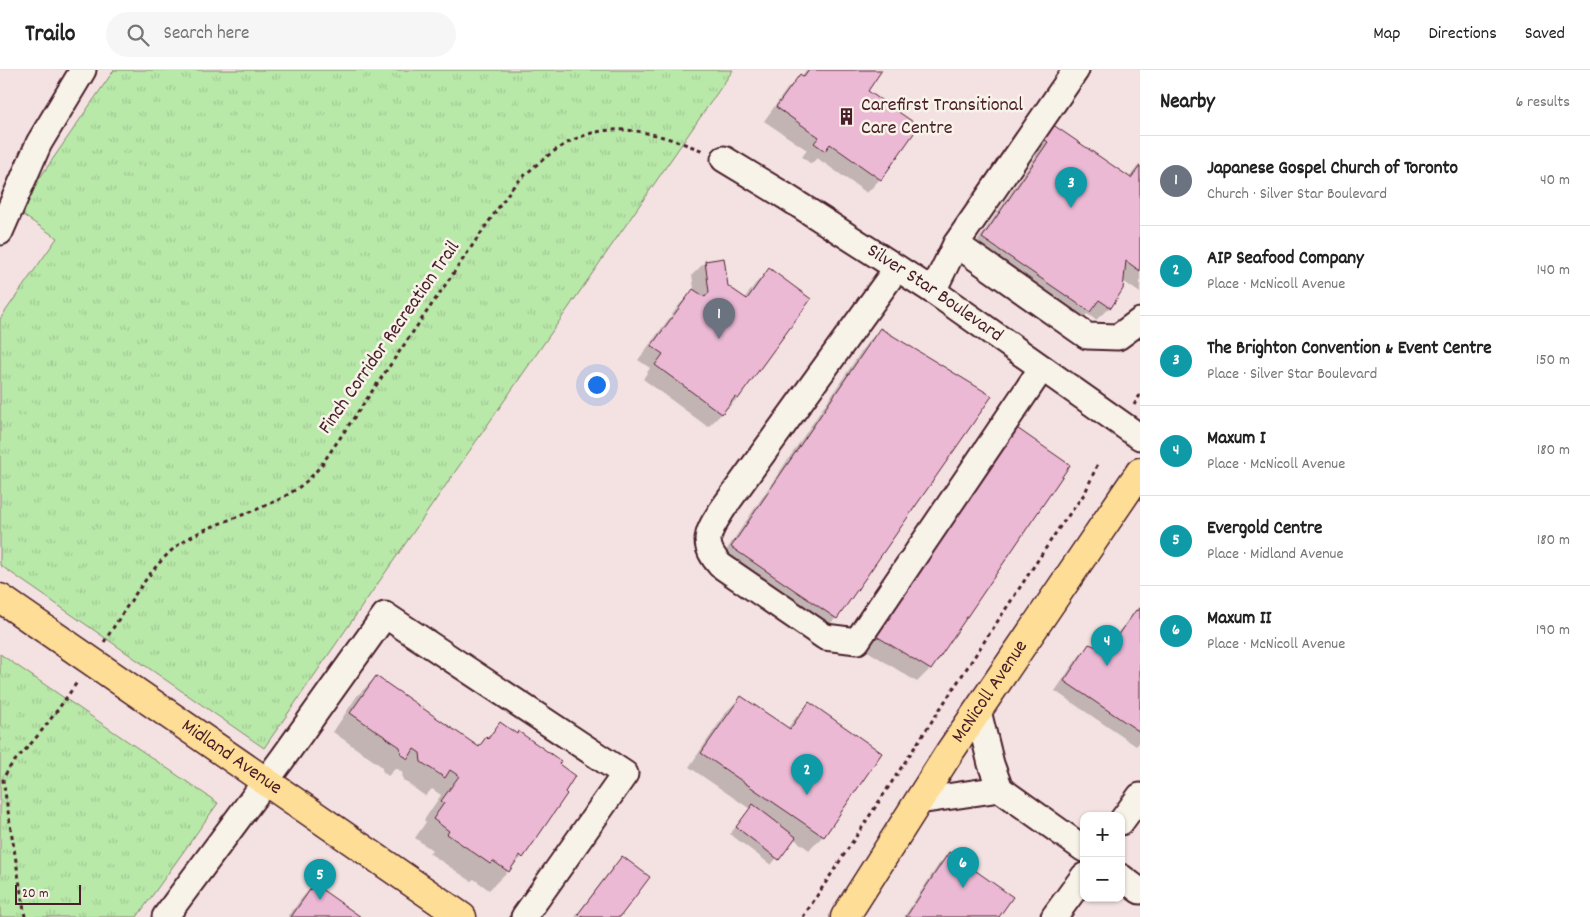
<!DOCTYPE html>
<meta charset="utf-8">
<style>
body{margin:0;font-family:Dekko,sans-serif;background:#f6f6f6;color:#222}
.controls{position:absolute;right:15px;bottom:15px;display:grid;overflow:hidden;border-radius:10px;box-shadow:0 1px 4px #0004}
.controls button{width:45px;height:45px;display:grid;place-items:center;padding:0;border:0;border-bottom:1px solid #e0e0e0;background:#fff;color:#222;font:25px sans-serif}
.scale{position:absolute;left:15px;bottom:12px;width:66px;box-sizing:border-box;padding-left:5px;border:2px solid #4a1f2b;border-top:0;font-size:14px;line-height:18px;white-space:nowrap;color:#4a1f2b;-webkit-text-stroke:4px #f7f3e8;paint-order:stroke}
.you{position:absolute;left:596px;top:314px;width:18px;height:18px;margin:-12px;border:4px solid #fff;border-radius:50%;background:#1a73e8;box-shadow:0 0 0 8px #1a73e833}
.badge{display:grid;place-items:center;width:32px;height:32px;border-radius:50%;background:#d93025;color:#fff;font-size:16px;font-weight:700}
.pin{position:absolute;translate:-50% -41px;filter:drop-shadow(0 1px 2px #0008)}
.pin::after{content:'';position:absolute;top:26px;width:18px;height:15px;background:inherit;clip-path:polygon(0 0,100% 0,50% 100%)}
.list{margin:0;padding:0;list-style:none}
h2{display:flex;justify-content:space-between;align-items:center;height:65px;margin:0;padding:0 20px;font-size:21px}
h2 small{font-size:16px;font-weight:400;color:#767676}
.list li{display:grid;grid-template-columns:32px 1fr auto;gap:15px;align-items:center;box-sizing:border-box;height:90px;padding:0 20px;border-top:1px solid #e0e0e0}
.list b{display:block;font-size:19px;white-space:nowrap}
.list p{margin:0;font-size:16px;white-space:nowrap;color:#767676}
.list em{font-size:16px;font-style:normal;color:#767676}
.icon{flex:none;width:28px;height:28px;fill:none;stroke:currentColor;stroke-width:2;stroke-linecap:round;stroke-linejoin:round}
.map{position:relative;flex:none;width:1140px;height:847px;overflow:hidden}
header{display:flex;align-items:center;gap:30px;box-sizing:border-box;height:70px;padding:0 25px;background:#fff;border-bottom:1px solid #e0e0e0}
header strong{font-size:24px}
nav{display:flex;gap:28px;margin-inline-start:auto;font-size:18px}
.search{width:350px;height:45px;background:#f6f6f6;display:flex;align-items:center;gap:12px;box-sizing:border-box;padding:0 18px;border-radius:28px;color:#767676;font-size:19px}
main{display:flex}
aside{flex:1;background:#fff}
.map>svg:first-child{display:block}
</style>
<header>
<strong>Trailo</strong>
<div class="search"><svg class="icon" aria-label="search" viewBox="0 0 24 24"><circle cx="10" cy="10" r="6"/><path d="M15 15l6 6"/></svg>Search here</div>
<nav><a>Map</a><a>Directions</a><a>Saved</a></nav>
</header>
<main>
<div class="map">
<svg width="1140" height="847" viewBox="0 0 1140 847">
<defs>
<pattern id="grass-tufts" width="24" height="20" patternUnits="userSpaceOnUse" patternTransform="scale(1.25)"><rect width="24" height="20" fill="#b8e9a9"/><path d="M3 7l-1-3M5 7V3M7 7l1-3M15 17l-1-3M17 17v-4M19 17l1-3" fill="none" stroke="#a0c792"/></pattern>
</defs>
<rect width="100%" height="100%" fill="#f4e2e2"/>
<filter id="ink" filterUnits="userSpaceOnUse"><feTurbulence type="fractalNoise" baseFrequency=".02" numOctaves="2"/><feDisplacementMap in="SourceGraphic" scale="10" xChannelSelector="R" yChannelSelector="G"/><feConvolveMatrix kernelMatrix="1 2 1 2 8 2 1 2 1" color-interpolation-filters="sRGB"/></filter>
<g filter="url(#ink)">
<g fill="url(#grass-tufts)" stroke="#81846a">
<path d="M114,0H733L264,678L0,495V249L57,168L17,141Z"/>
<path d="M0,584L218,733L137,847H0Z"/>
</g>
<g fill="#0003">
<path d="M806,0H881L866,21L917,56L880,109L867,123L817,88L811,94L802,87L807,80L764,51L787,19L800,6L801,7Z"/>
<path d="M1046,52L1129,108L1140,93V223L1123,211L1110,237L1096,250L1087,244L1076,255L970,182L1036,86L1024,78Z"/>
<path d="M705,192L727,217L744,229L756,213L769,200L810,229L737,329L708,357L643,309L650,298L638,290L680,234L694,219L692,205Z"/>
<path d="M880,260L836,548L823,561L719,491L867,273Z"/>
<path d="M1069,396L930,599L917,612L861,577Z"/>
<path d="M1140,535V672L1136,676L1055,621L1079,586L1090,575L1106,582L1126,552Z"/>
<path d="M376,607L477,677L500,654L522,787L489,820L474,809L471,811L429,783L432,780L415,768L426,752L424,750L441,725L432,719L425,726L403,710L402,702L396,698L388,706L383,702L381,696L333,662L357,626Z"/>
<path d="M741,627L787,659L796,647L809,634L880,683L823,766L809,780L793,768L771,795L730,764L750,739L689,697L728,640Z"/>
<path d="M949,784L998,847H904L939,794Z"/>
<path d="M622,788L618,847H575L612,798Z"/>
<path d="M314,815L359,847H288L301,829Z"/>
</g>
<g fill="#ecb9d5" stroke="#4a1f2b">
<path d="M809,0H882L868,21L919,56L881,110L830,74L825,81L814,73L819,67L776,37L800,4L804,7Z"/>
<path d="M1046,50L1131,108L1140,96V201L1126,191L1123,219L1111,238L1099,230L1090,242L982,168L1048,72L1036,64Z"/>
<path d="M724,188L728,216L747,229L769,198L811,229L738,329L735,327L722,344L655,295L663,284L651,276L693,219L705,227L709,222L705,191Z"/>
<path d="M880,258L992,326L837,549L731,477Z"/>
<path d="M1014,356L1070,395L931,600L873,564Z"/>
<path d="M1140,538V662L1064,611L1089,574L1108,581L1136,540L1138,541Z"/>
<path d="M376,606L479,677L486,667L488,669L500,652L517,664L518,661L561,691L559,694L575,706L565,722L567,724L523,788L520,785L509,802L493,791L490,794L447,764L449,761L433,749L444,733L441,731L459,706L450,700L445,708L421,692L420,683L414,679L408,689L401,684L400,677L350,643Z"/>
<path d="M741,626L790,659L809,632L882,683L824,767L701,683Z"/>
<path d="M753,734L796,767L779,790L736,757Z"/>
<path d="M949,782L1013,827L999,847H906Z"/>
<path d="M622,786L650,807L620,847H583L578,844Z"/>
<path d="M314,814L361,847H291Z"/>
</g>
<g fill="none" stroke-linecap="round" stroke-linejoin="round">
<defs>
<g id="minor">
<path id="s1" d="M724,89L785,126L933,221L1140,367"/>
<path d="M0,162L39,73L83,0"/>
<path d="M956,174L1087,266L1118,267L1140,251"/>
<path d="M897,198L724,437C709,460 699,472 720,495L825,567L857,571L1042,298"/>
<path d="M933,221L956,174L1076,0"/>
<path d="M978,641L991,694L1000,719L1084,779"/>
<path d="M919,731L1000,719"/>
<path d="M1121,752L1140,726"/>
<path d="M1121,807L1140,821"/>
<path d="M165,847L283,688L385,545L625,704L524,847"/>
<path d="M1054,847L1084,806"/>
</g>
<g id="major">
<path id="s2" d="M0,528L462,847"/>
<path id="s3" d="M845,847L949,683L1140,402"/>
</g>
</defs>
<use href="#minor" stroke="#4a1f2b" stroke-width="29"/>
<use href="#major" stroke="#4a1f2b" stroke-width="31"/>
<g stroke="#4a1f2b" stroke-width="3" stroke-dasharray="4 4" stroke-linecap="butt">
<path d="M1134,335L1140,325"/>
<path d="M104,572C123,543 153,492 181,473C221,446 274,442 310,408C318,400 325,390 331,381L512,118C578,50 618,47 703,81"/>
<path d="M25,847L3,710C10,692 22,685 34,670C50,651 64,631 78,611"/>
<path d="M803,847L1059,458L1085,423L1098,393"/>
</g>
<use href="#minor" stroke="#f7f3e8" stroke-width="25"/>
<use href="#major" stroke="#fedd96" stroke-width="28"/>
</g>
</g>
<defs>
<symbol id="building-bare" viewBox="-9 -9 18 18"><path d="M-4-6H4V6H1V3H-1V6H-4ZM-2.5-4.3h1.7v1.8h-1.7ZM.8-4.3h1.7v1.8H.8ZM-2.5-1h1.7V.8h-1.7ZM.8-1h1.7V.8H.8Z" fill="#4a1f2b" stroke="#f7f3e8" stroke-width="2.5" paint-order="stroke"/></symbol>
</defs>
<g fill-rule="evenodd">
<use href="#building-bare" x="834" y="34" width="25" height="25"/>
</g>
<g text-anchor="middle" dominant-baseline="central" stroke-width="5" stroke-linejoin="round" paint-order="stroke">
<g font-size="20" fill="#4a1f2b" stroke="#f7f3e8" text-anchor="start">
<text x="861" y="36">Carefirst Transitional<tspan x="861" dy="23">Care Centre</tspan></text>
</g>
<g font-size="20" fill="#4a1f2b" stroke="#f7f3e8">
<text stroke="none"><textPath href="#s1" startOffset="250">Silver Star Boulevard</textPath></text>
<text transform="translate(390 268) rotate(-55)">Finch Corridor Recreation Trail</text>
<text stroke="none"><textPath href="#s3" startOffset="268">McNicoll Avenue</textPath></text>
<text stroke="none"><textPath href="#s2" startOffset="281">Midland Avenue</textPath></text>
</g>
</g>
</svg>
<div class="controls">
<button>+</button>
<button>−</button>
</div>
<div class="scale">20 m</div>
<div class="you"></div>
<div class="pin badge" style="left:719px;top:269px;background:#6b7280">1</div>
<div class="pin badge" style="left:807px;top:725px;background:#0f9aa8">2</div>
<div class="pin badge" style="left:1071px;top:138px;background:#0f9aa8">3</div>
<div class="pin badge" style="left:1107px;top:596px;background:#0f9aa8">4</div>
<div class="pin badge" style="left:320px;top:830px;background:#0f9aa8">5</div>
<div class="pin badge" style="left:963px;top:818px;background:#0f9aa8">6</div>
</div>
<aside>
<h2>Nearby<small>6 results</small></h2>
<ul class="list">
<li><span class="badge" style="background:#6b7280">1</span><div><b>Japanese Gospel Church of Toronto</b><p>Church · Silver Star Boulevard</p></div><em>40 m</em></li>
<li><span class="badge" style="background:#0f9aa8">2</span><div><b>AIP Seafood Company</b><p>Place · McNicoll Avenue</p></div><em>140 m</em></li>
<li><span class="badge" style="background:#0f9aa8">3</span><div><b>The Brighton Convention &amp; Event Centre</b><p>Place · Silver Star Boulevard</p></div><em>150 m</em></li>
<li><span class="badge" style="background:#0f9aa8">4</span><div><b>Maxum I</b><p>Place · McNicoll Avenue</p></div><em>180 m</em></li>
<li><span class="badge" style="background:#0f9aa8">5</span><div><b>Evergold Centre</b><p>Place · Midland Avenue</p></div><em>180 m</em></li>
<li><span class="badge" style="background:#0f9aa8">6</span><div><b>Maxum II</b><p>Place · McNicoll Avenue</p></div><em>190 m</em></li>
</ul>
</aside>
</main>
